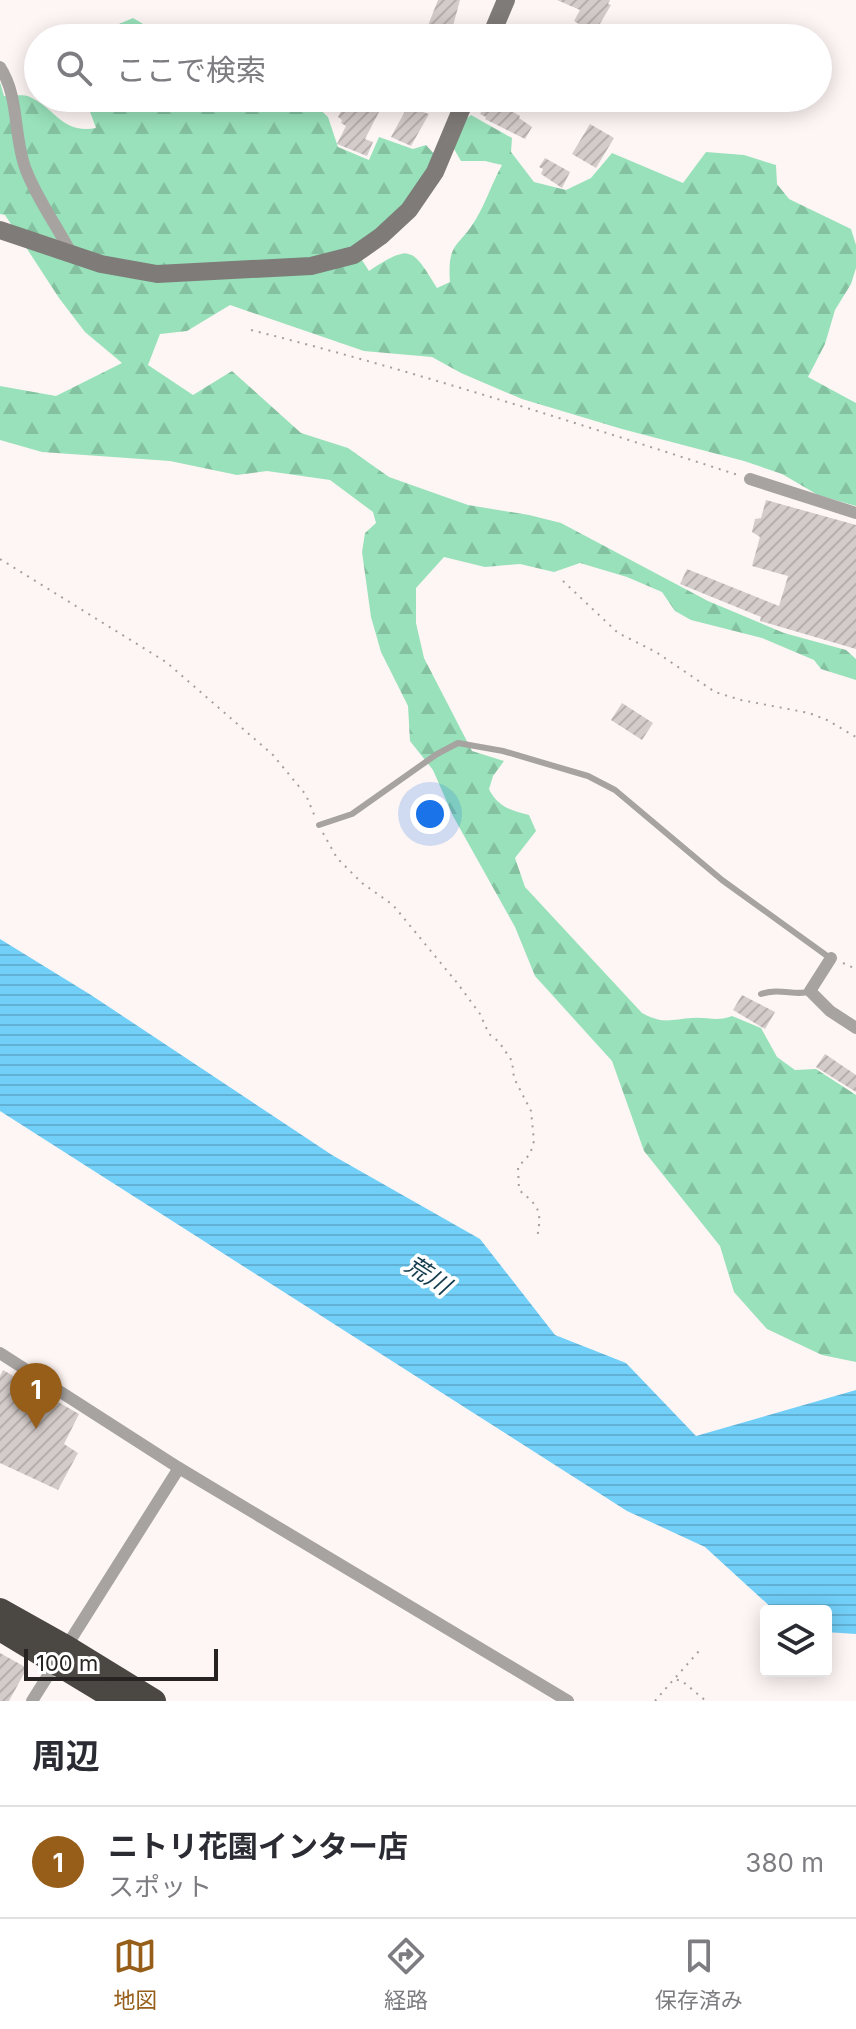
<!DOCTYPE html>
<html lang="ja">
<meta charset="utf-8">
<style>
body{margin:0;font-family:Inter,"Noto Sans JP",sans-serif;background:#f7f7f7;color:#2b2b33}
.controls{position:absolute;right:24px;bottom:24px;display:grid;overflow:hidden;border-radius:8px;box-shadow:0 4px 20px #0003}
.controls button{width:72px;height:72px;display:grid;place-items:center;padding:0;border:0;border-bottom:2px solid #e1e1e2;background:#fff;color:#2b2b33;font:40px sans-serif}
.scale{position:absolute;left:24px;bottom:20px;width:194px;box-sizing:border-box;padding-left:8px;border:4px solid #262322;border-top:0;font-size:22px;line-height:28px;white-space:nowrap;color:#262322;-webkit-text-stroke:6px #fff;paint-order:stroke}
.you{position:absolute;left:430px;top:814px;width:28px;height:28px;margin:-20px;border:6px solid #fff;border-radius:50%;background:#1a73e8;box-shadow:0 0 0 12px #1a73e833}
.badge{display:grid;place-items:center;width:52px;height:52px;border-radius:50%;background:#965e19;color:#fff;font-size:26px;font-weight:700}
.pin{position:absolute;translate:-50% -66px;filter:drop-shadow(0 2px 4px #0008)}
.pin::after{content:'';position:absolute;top:42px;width:28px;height:24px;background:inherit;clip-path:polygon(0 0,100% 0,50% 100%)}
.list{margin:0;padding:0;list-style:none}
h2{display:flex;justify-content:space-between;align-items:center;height:104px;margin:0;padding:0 32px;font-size:34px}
h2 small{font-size:26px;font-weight:400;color:#7c7c81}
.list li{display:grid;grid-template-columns:52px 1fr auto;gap:24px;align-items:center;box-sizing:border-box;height:112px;padding:0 32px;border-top:2px solid #e1e1e2}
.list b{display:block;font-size:30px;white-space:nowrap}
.list p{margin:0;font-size:26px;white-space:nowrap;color:#7c7c81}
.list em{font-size:26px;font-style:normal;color:#7c7c81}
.icon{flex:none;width:44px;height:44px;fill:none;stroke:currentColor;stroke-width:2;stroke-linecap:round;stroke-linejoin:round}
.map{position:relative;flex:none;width:856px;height:1701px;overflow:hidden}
.search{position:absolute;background:#fff;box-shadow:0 4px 20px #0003;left:24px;right:24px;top:24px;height:88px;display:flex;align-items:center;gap:20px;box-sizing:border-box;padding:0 28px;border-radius:44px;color:#7c7c81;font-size:30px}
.sheet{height:216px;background:#fff}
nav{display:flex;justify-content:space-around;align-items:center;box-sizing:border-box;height:112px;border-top:2px solid #e1e1e2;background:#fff;font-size:22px;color:#7c7c81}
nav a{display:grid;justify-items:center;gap:4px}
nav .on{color:#965e19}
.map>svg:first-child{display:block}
</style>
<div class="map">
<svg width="856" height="1701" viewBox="0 0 856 1701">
<defs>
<pattern id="forest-firs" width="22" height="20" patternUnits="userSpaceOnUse" patternTransform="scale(2)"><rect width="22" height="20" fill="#98e1ba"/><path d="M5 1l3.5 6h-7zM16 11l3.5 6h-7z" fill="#83c1a0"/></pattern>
<pattern id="water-rules" width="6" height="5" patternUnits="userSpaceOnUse" patternTransform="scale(2)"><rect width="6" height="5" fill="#71cff8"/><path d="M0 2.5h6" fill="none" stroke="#62b1d4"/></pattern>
<pattern id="building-hatch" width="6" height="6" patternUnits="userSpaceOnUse" patternTransform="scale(2)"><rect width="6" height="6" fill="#d4ccca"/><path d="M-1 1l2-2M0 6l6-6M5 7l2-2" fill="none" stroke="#b6afad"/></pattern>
</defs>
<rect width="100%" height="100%" fill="#fef6f4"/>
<g fill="url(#forest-firs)">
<path d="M133,18L167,38H103L112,27Z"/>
<path d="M0,82L4,96C12,96 23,94 30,97C56,109 62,134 96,128L85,98H308L328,117L338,147L369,160L379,137L413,149L426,145L435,155L434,168L360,257L369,271C410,244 412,247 437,288L450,282C447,241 459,248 476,219C486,202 492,183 502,165L485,161H461L454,149L466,119L471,115L512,138L511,152L534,182L566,190L591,178L612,153L683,183L706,152L744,155L776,165L777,184L789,199L851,229L856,245V268L851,284L835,310L825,344L808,377L856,403V506L818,495L782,474L744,461L622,429L522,399L461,373L432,357L364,351L230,305L187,331L160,334L148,365L193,395L232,371L301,433L348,448L389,477L468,505L529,515L561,523L708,601L784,633L846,650L856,659V680L821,669L814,660L762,638L691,620L675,611L662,592L627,577L580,563L554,572L520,564L485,567L444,557L416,588V623L424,658L472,751L504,761L493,776L489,789C497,806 511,811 529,815L536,831L515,858L525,887L642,1013C664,1025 671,1019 693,1018C710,1017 715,1022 732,1016L761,1028L777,1057L795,1070L816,1069L856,1095V1362L822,1355L767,1329L734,1292L720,1246L644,1151L612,1061L535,976L515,927L453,816L433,770L410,741L408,706L381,652L371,617L362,552L365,533L376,523L373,512L330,480L267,471L237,475L170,461L42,452L0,440V386L56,396L122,363L85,332L59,298L5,215L0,214Z"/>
</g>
<path fill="url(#water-rules)" d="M0,939L91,995L332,1155L480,1239L555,1335L626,1363L696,1436L856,1390V1634L826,1632V1611H775L705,1547L627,1511L0,1111Z"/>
<g fill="url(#building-hatch)">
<path d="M438,0H460L453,26L479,36L478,38H441L434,35L435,31L427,28Z"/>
<path d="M557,0H610L608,4L611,5L594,34L574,21L580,10Z"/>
<path d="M348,98L379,112L365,139L373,142L367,156L337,144L346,126L341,123L342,120L338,117Z"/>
<path d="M489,98L520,116L519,118L532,127L525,139L485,119L486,117L480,114Z"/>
<path d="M410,102L424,109L423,112L429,114L411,146L391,137Z"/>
<path d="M590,124L614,138L596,168L572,154Z"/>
<path d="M545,158L570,172L562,188L541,174L543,169L539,167Z"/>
<path d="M766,500L856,525V649L760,621L761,617L680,584L687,569L779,606L788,576L752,566L760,537L752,532L755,519L761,518Z"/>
<path d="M622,703L653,723L642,740L611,720Z"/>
<path d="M742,995L775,1012L765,1029L733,1010Z"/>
<path d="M825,1054L856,1075V1092L816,1067Z"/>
<path d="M3,1370L79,1414L64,1444L78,1453L58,1490L0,1463V1376Z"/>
<path d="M0,1653L27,1668L9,1701H0Z"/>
</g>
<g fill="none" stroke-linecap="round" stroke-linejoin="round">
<g stroke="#a59f9d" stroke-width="2" stroke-dasharray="2 6" stroke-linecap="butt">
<path d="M251,330C415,371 576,423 738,475"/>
<path d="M0,559L166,662L273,755L306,795L315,817"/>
<path d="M563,581L618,633L656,652L715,692L741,700L809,713L827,720L856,737"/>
<path d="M323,833L337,858L362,883L393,905L458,984L480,1014L489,1034L499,1042L512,1061L514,1078L531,1111L534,1141L530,1154L518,1167L519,1190C540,1207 542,1211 537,1238"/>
<path d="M843,963L856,969"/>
<path d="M676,1677L699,1651"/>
<path d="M655,1701L674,1679L682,1681L706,1701"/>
</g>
<g stroke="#a6a3a1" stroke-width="6">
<path d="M319,825L352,814L437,754L458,743L503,751L588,776L615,790L722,880L830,958"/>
<path d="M761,994C781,987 796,997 810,991"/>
</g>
<g stroke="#a6a3a1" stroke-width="12">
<path d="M0,67C20,98 13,137 26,170C37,199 57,226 71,253"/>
<path d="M750,479L856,513"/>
<path d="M831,958L810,991L830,1011L856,1028"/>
<path d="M0,1353L179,1468L568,1701"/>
<path d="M32,1701L179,1468"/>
</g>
<g stroke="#7e7b78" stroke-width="18">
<path d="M490,38L506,0"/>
<path d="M0,230L101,264L157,274L311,266L354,255L381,236L409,210L435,172L466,98"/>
</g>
<g stroke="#4b4743" stroke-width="24">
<path d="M0,1610L66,1647L154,1701"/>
<path d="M0,1629L119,1701"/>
</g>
</g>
<g text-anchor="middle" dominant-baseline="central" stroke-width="7" stroke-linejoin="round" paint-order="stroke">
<g font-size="24" font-style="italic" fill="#143e4f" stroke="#fff">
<text transform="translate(428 1275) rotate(33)">荒川</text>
</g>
</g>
</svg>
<div class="controls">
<button><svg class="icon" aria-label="layers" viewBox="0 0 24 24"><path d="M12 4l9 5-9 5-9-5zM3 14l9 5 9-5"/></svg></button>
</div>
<div class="scale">100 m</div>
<div class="you"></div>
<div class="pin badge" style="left:36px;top:1429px">1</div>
<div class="search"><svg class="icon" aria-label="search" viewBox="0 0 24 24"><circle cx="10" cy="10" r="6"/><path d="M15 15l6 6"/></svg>ここで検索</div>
</div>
<section class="sheet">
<h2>周辺<small></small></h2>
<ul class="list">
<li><span class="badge">1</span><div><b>ニトリ花園インター店</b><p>スポット</p></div><em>380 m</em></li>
</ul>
</section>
<nav>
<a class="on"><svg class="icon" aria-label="map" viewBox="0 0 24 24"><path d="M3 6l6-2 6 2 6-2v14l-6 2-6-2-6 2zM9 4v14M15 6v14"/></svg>地図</a>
<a><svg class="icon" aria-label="directions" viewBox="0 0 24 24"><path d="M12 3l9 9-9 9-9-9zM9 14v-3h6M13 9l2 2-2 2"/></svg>経路</a>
<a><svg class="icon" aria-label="saved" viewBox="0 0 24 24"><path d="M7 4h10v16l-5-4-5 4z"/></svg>保存済み</a>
</nav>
